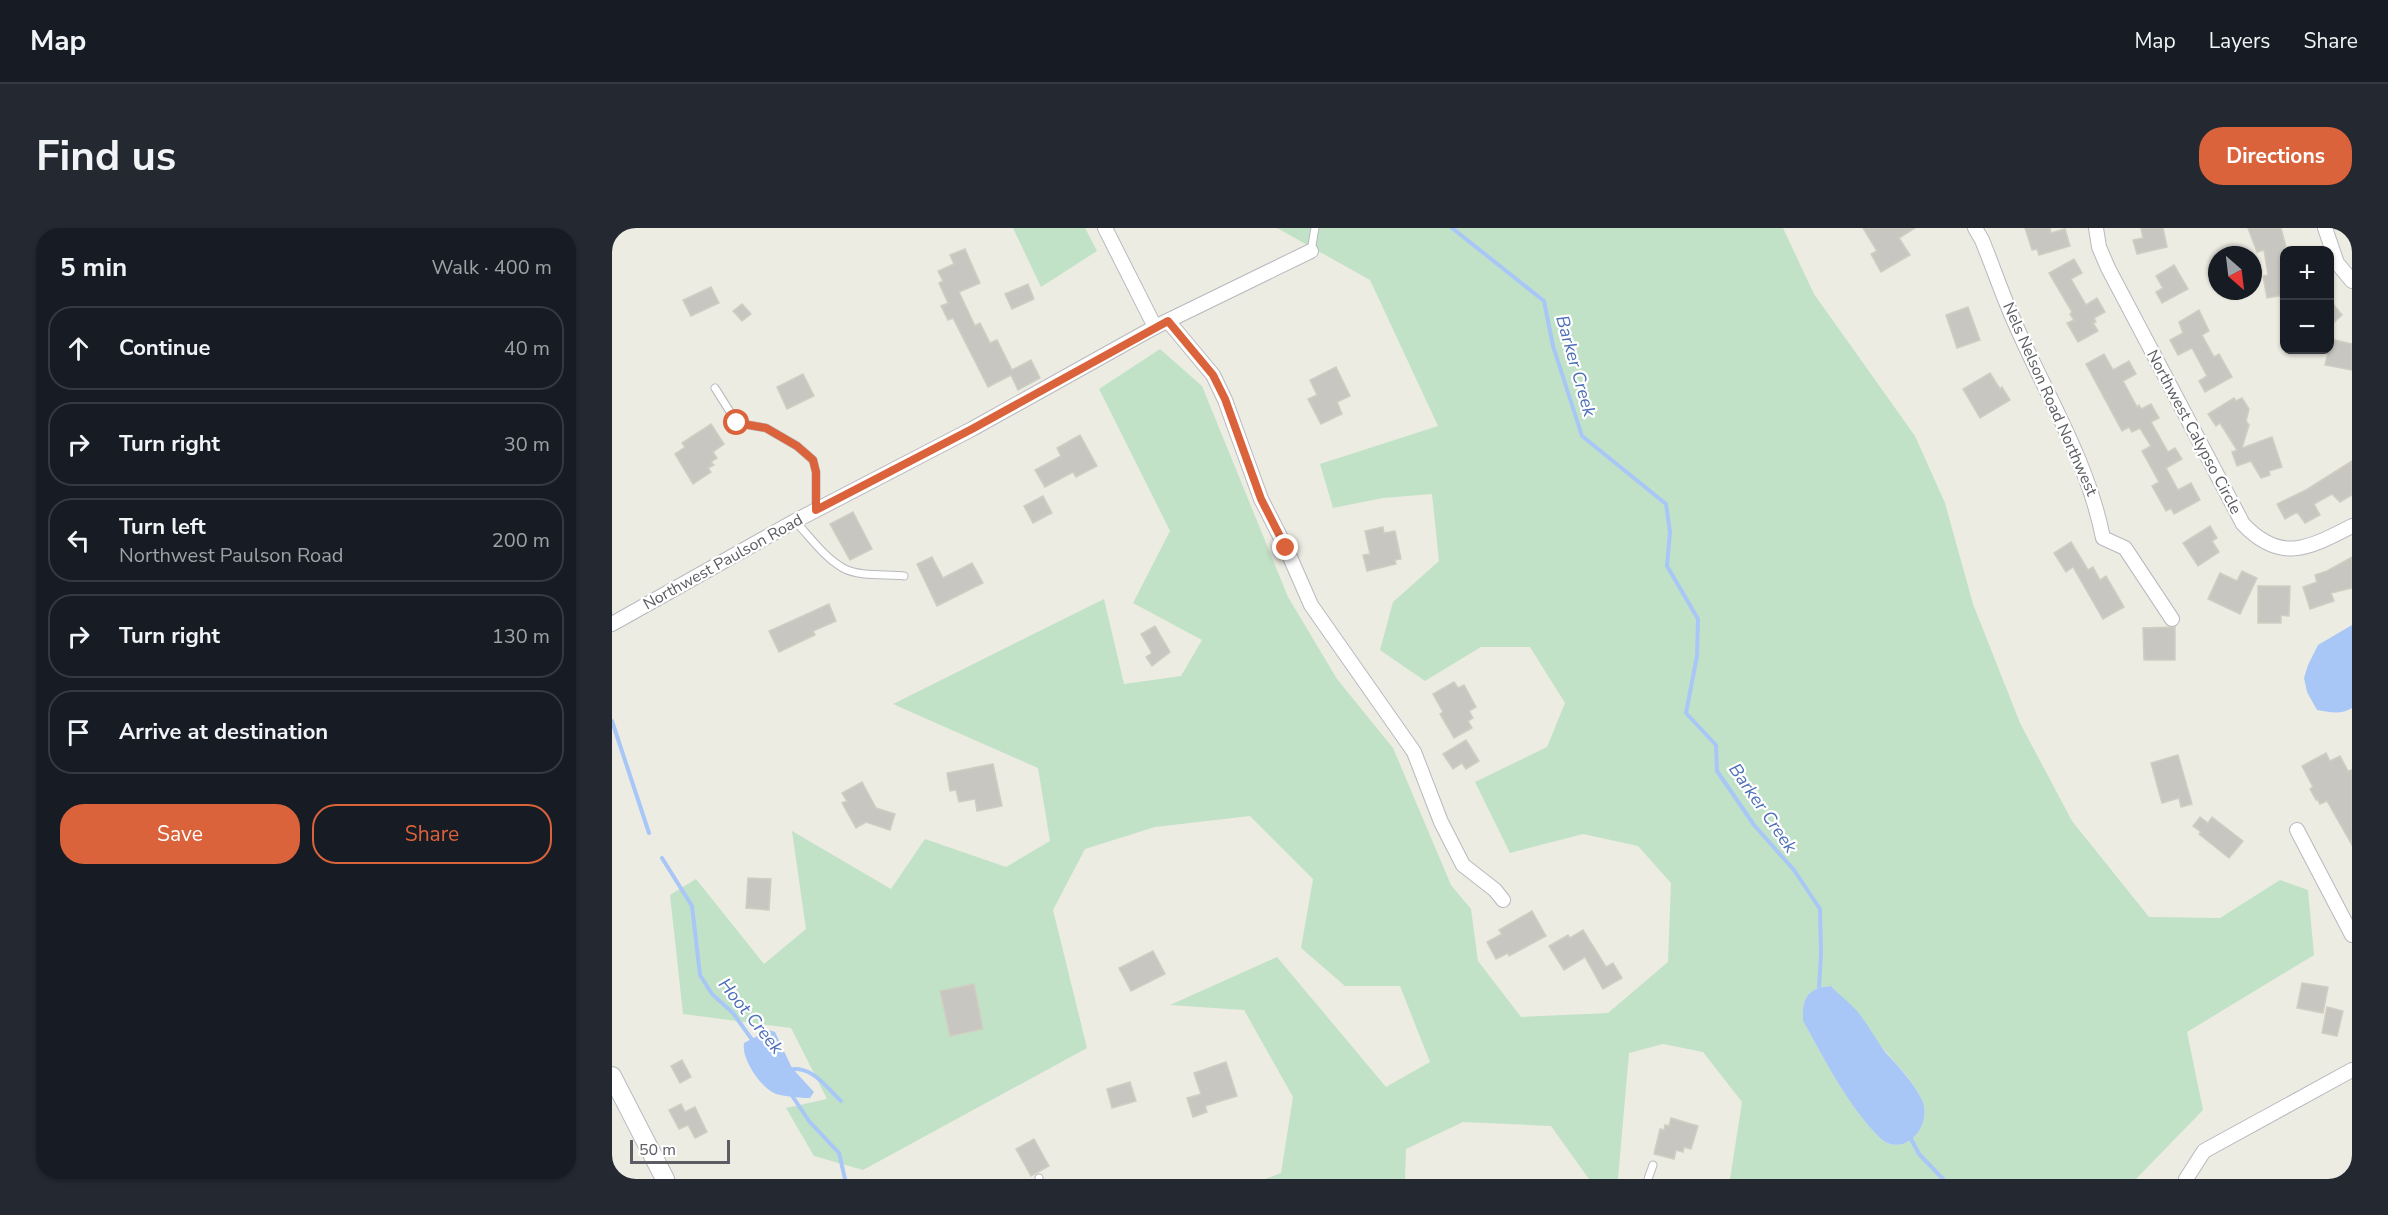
<!DOCTYPE html>
<meta charset="utf-8">
<style>
body{margin:0;font-family:"Nunito Sans",sans-serif;background:#242831;color:#f1f3f6}
.controls{position:absolute;right:18px;top:18px;display:grid;overflow:hidden;border-radius:12px;box-shadow:0 2px 4px #0004}
.controls button{width:54px;height:54px;display:grid;place-items:center;padding:0;border:0;border-bottom:2px solid #363941;background:#171b24;color:#f1f3f6;font:30px sans-serif}
.compass{position:absolute;left:1596px;top:18px;width:54px;height:54px;border-radius:50%;background:#171b24;box-shadow:0 2px 4px #0004;rotate:152deg}
.scale{position:absolute;left:18px;bottom:15px;width:100px;box-sizing:border-box;padding-left:6px;border:3px solid #5b5d62;border-top:0;font-size:16px;line-height:21px;white-space:nowrap;color:#5b5d62;-webkit-text-stroke:4px #fff;paint-order:stroke}
.stop{position:absolute;width:18px;height:18px;margin:-14px;border:4px solid #da633b;border-radius:50%;background:#fff}
.stop.end{background:#da633b;border-color:#fff;box-shadow:0 2px 6px #0008}
.list{margin:0;padding:0;list-style:none}
h2{display:flex;justify-content:space-between;align-items:center;height:78px;margin:0;padding:0 24px;font-size:26px}
h2 small{font-size:20px;font-weight:400;color:#9ea1a6}
.list li{display:grid;grid-template-columns:39px 1fr auto;gap:18px;align-items:center;box-sizing:border-box;height:84px;margin:0 12px 12px;padding:0 12px;border:2px solid #363941;border-radius:24px}
.list b{display:block;font-size:22px;white-space:nowrap}
.list p{margin:0;font-size:20px;white-space:nowrap;color:#9ea1a6}
.list em{font-size:20px;font-style:normal;color:#9ea1a6}
.actions{display:flex;gap:12px;padding:18px 24px}
.actions a{flex:1;padding:14px 0;border:2px solid #da633b;border-radius:24px;text-align:center;font-size:21px;color:#da633b}
.actions .main{background:#da633b;color:#fff}
.icon{flex:none;width:33px;height:33px;fill:none;stroke:currentColor;stroke-width:2;stroke-linecap:round;stroke-linejoin:round}
.map{position:relative;flex:none;width:1740px;height:951px;overflow:hidden;border-radius:24px}
header{display:flex;align-items:center;gap:36px;box-sizing:border-box;height:84px;padding:0 30px;background:#171b24;border-bottom:2px solid #363941}
header strong{font-size:28px}
nav{display:flex;gap:33px;margin-inline-start:auto;font-size:21px}
.intro{display:flex;align-items:center;justify-content:space-between;box-sizing:border-box;height:144px;padding:0 36px}
h1{margin:0;font-size:42px}
.button{padding:15px 27px;border-radius:24px;background:#da633b;color:#fff;font-size:21px;font-weight:700}
main{display:flex;gap:36px;padding:0 36px}
aside{flex:1;background:#171b24;border-radius:24px;box-shadow:0 2px 4px #0004}
.map>svg:first-child{display:block}
</style>
<header>
<strong>Map</strong>
<nav><a>Map</a><a>Layers</a><a>Share</a></nav>
</header>
<div class="intro"><h1>Find us</h1><a class="button">Directions</a></div>
<main>
<aside>
<h2>5 min<small>Walk · 400 m</small></h2>
<ul class="list">
<li><svg class="icon" aria-label="ahead" viewBox="0 0 24 24"><path d="M12 20V5M6 11l6-6 6 6"/></svg><div><b>Continue</b></div><em>40 m</em></li>
<li><svg class="icon" aria-label="right" viewBox="0 0 24 24"><path d="M7 20v-9h11M14 6l5 5-5 5"/></svg><div><b>Turn right</b></div><em>30 m</em></li>
<li><svg class="icon" aria-label="left" viewBox="0 0 24 24"><path d="M17 20v-9H6M10 6l-5 5 5 5"/></svg><div><b>Turn left</b><p>Northwest Paulson Road</p></div><em>200 m</em></li>
<li><svg class="icon" aria-label="right" viewBox="0 0 24 24"><path d="M7 20v-9h11M14 6l5 5-5 5"/></svg><div><b>Turn right</b></div><em>130 m</em></li>
<li><svg class="icon" aria-label="arrive" viewBox="0 0 24 24"><path d="M6 21V4h12l-3 4 3 4H6"/></svg><div><b>Arrive at destination</b></div></li>
</ul>
<div class="actions"><a class="main">Save</a><a>Share</a></div>
</aside>
<div class="map">
<svg width="1740" height="951" viewBox="0 0 1740 951">
<rect width="100%" height="100%" fill="#ecece3"/>
<g fill="#c1e2c7" fill-rule="evenodd">
<path d="M401,0H473L485,23L429,59Z"/>
<path d="M665,0H1171L1202,66L1303,208L1333,275L1361,376L1408,495L1460,593L1537,689L1608,690L1668,652L1696,662L1702,727L1575,804L1591,882L1524,951H1118L1130,874L1091,824L1051,816L1017,825L1006,951H977L939,898L851,894L794,921L793,951H653L669,945L681,869L632,782L558,777L665,729L774,859L818,834L788,758H733L689,720L701,651L638,588L543,599L473,621L441,682L475,820L251,942L202,928L174,880L215,871L179,800L71,786L58,667L84,651L152,736L194,701L180,603L279,661L313,611L394,639L438,613L426,540L281,476L492,371L512,456L569,448L590,412L521,375L558,303L487,161L548,121L590,158L676,369L725,451L781,520L839,657L859,681L866,733L909,789L996,785L1056,734L1059,655L1026,618L971,606L898,625L863,554L935,519L953,475L918,419H869L813,453L768,422L781,374L827,333L820,266L771,270L721,280L708,236L826,198L758,52ZM1219,758C1239,779 1256,802 1275,825C1287,839 1303,855 1310,873C1322,900 1289,933 1266,908C1234,875 1213,832 1191,793C1190,770 1195,760 1219,758Z"/>
</g>
<g fill="#a8c7f7">
<path d="M1740,397V480C1730,487 1716,484 1705,482L1695,464L1692,450L1696,437L1706,417Z"/>
<path d="M1219,758C1227,767 1237,774 1245,783C1256,796 1264,812 1274,825C1287,839 1302,855 1310,872C1322,900 1289,933 1266,908C1234,875 1213,832 1191,793C1190,770 1195,760 1219,758Z"/>
<path d="M157,802L163,804L180,840L202,864L198,870C190,870 171,868 164,866C149,860 129,831 132,815Z"/>
</g>
<g fill="none" stroke-linecap="round" stroke-linejoin="round">
<g stroke="#a8c7f7" stroke-width="4">
<path d="M840,0L932,73L941,118L970,208L1054,276L1058,304L1055,338L1086,391L1085,428L1074,485L1104,517L1105,543L1142,597L1182,642L1208,681L1209,726L1207,759L1209,762"/>
<path d="M0,493L37,605"/>
<path d="M50,630L80,678L88,747L100,766L121,785L141,813"/>
<path d="M176,842C199,836 214,859 229,873"/>
<path d="M177,863L197,893L227,925L233,951"/>
<path d="M1298,909L1307,926L1331,951"/>
</g>
</g>
<g fill="#c8c6c0" stroke="#d0cec2" stroke-width="1.5">
<path d="M1251,0H1303L1287,10L1298,27L1269,44L1259,26L1265,23Z"/>
<path d="M1413,0H1438L1439,5L1453,1L1458,18L1427,27L1425,21L1420,22Z"/>
<path d="M1529,0H1551L1555,19L1525,26L1521,12L1531,10Z"/>
<path d="M1636,0H1669L1674,19L1672,20V67L1655,70L1651,48L1656,47L1652,22L1645,24Z"/>
<path d="M353,21L368,55L347,64L363,98L368,95L378,115L385,112L400,142L419,132L428,150L406,162L399,147L376,159L341,90L336,92L329,78L336,75L327,55L331,53L326,43L342,36L338,27Z"/>
<path d="M1462,31L1470,45L1459,51L1474,77L1485,70L1493,84L1482,90L1484,94L1481,95L1486,103L1466,114L1455,95L1462,92L1458,86L1460,84L1437,45Z"/>
<path d="M1562,37L1576,61L1550,75L1544,64L1551,60L1544,48Z"/>
<path d="M416,56L422,71L400,81L393,66Z"/>
<path d="M99,59L107,75L79,88L71,72Z"/>
<path d="M1718,72L1730,87L1718,98Z"/>
<path d="M130,76L139,86L130,93L121,83Z"/>
<path d="M1356,79L1368,112L1345,120L1334,87Z"/>
<path d="M1587,82L1597,103L1590,107L1602,129L1607,126L1620,149L1593,164L1587,153L1595,148L1580,120L1566,127L1558,112L1571,105L1567,94Z"/>
<path d="M1719,111L1740,116V142L1713,137Z"/>
<path d="M1492,126L1501,142L1517,133L1524,146L1511,153L1525,179L1527,177L1529,181L1539,176L1547,190L1539,194L1556,224L1563,220L1570,231L1554,240L1566,262L1579,255L1588,272L1562,286L1559,280L1554,283L1540,258L1547,254L1530,223L1539,218L1528,200L1520,204L1517,199L1510,203L1474,136Z"/>
<path d="M724,139L738,168L725,174L730,186L709,196L696,171L705,167L698,152Z"/>
<path d="M1378,145L1388,161L1390,159L1398,172L1368,190L1351,161Z"/>
<path d="M191,146L202,168L175,181L165,159Z"/>
<path d="M1622,170L1624,173L1630,170L1637,181L1634,193L1637,197L1630,220L1660,209L1670,239L1657,243L1658,247L1649,250L1639,233L1625,238L1620,224L1625,222L1608,195L1604,198L1596,186Z"/>
<path d="M99,196L112,216L101,224L105,230L99,234L102,237L96,240L99,244L81,256L63,226L73,219L70,215Z"/>
<path d="M468,207L485,238L464,249L461,244L433,259L423,242L449,228L445,220Z"/>
<path d="M1740,233V267L1728,274L1720,266L1702,276L1708,287L1693,295L1685,284L1673,291L1665,276L1694,262Z"/>
<path d="M431,268L440,285L421,295L412,278Z"/>
<path d="M241,284L260,321L238,332L218,296Z"/>
<path d="M1598,298L1605,310L1600,313L1607,324L1586,338L1571,315Z"/>
<path d="M771,299L772,305L783,303L789,331L783,332L784,336L755,343L751,327L758,326L753,303Z"/>
<path d="M1459,314L1476,342L1481,339L1488,352L1494,348L1512,379L1491,391L1461,339L1454,344L1442,325Z"/>
<path d="M320,329L331,350L360,335L371,355L325,378L305,336Z"/>
<path d="M1740,329V360L1719,365L1722,373L1698,381L1691,359L1705,354L1703,347L1715,343Z"/>
<path d="M1630,343L1645,350L1628,386L1596,371L1608,345L1625,353Z"/>
<path d="M1646,358H1678L1677,388L1669,387V395H1646Z"/>
<path d="M217,376L224,393L201,403L203,407L167,424L157,403Z"/>
<path d="M543,398L558,424L540,438L534,429L540,425L529,406Z"/>
<path d="M1563,399V432H1532L1531,400Z"/>
<path d="M842,454L846,460L852,457L864,479L857,483L861,490L856,493L860,500L842,510L828,486L831,484L821,466Z"/>
<path d="M854,512L867,533L854,541L850,535L841,541L831,526Z"/>
<path d="M1714,525L1718,533L1728,528L1736,543L1740,542V617L1715,573L1708,576L1705,571L1704,572L1698,561L1701,559L1690,538Z"/>
<path d="M1566,527L1580,576L1569,579L1567,570L1550,575L1539,535Z"/>
<path d="M381,536L390,578L365,583L363,571L347,574L344,562L338,563L335,545Z"/>
<path d="M250,554L264,580L283,586L278,602L254,594L244,600L230,575L235,573L230,565Z"/>
<path d="M1588,589L1596,595L1600,589L1631,613L1617,630L1587,606L1589,604L1581,598Z"/>
<path d="M136,650L159,651L157,682L134,680Z"/>
<path d="M920,683L934,708L897,728L896,725L884,731L875,714L890,706L887,702Z"/>
<path d="M971,702L994,739L1001,735L1010,750L991,761L973,729L952,742L937,718L956,707L958,710Z"/>
<path d="M541,723L553,746L519,763L507,740Z"/>
<path d="M1690,755L1716,759L1711,785L1685,780Z"/>
<path d="M362,756L371,801L338,808L328,763Z"/>
<path d="M1715,779L1731,783L1725,808L1710,805Z"/>
<path d="M70,832L79,849L68,855L59,838Z"/>
<path d="M614,834L625,868L593,878L595,884L581,889L575,870L589,866L582,845Z"/>
<path d="M518,854L524,873L500,880L495,861Z"/>
<path d="M69,876L73,884L83,879L95,904L83,910L76,897L67,901L57,882Z"/>
<path d="M1059,890L1086,898L1079,921L1072,919L1071,924L1064,922L1062,931L1042,926L1048,901L1052,902L1053,897L1057,898Z"/>
<path d="M422,911L437,938L419,948L404,921Z"/>
</g>
<g fill="none" stroke-linecap="round" stroke-linejoin="round">
<defs>
<g id="lane">
<path d="M699,23L703,0"/>
<path d="M103,160L125,195L154,200L185,218L201,232L204,244V281"/>
<path d="M183,293C198,309 212,329 231,340C247,349 274,346 292,348"/>
<path d="M427,950V951"/>
<path d="M1036,951L1041,937"/>
</g>
<g id="street">
<path d="M493,0L543,99"/>
<path d="M1363,0L1370,12C1381,39 1390,66 1402,93C1433,165 1476,233 1491,310L1513,320L1560,391"/>
<path d="M1484,0L1487,19L1496,40L1631,296C1669,336 1697,320 1740,298"/>
<path d="M1713,0L1725,35L1740,53"/>
<path d="M556,93L601,147L613,172L649,271L674,320L699,377L802,524L829,594L851,637L883,662L891,672"/>
<path d="M0,396L183,293L360,201L543,99L699,23"/>
<path d="M1685,602L1740,707"/>
<path d="M1574,951L1592,923L1740,842"/>
</g>
<path id="secondary" d="M0,848L53,951"/>
</defs>
<use href="#lane" stroke="#b8b9be" stroke-width="9"/>
<use href="#street" stroke="#b8b9be" stroke-width="16"/>
<use href="#secondary" stroke="#b8bac0" stroke-width="20"/>
<use href="#lane" stroke="#fff" stroke-width="7"/>
<use href="#street" stroke="#fff" stroke-width="14"/>
<use href="#secondary" stroke="#fff" stroke-width="18"/>
</g>
<g fill="none" stroke-linecap="round" stroke-linejoin="round">
<path stroke="#da633b" stroke-width="8" d="M125,195L154,200L185,218L201,232L204,244V282L360,201L556,93L601,147L613,171L649,271L674,320"/>
</g>
<g text-anchor="middle" dominant-baseline="central" stroke-width="4.5" stroke-linejoin="round" paint-order="stroke">
<g font-size="16" fill="#5b5d62" stroke="#fff">
<text transform="translate(1438 171) rotate(66)">Nels Nelson Road Northwest</text>
<text transform="translate(1582 204) rotate(62)">Northwest Calypso Circle</text>
<text transform="translate(111 334) rotate(-29)">Northwest Paulson Road</text>
</g>
<g font-size="18" font-style="italic" fill="#4d6fb8" stroke="#fff">
<text transform="translate(964 138) rotate(74)">Barker Creek</text>
<text transform="translate(1151 580) rotate(55)">Barker Creek</text>
<text transform="translate(139 788) rotate(51)">Hoot Creek</text>
</g>
</g>
</svg>
<div class="controls">
<button>+</button>
<button>−</button>
</div>
<svg class="compass" viewBox="-18 -18 36 36"><path d="M0-13l5 13h-10z" fill="#e53935"/><path d="M0 13l5-13h-10z" fill="#9ea1a6"/></svg>
<div class="scale">50 m</div>
<div class="stop" style="left:125px;top:195px"></div>
<div class="stop end" style="left:674px;top:320px"></div>
</div>
</main>
